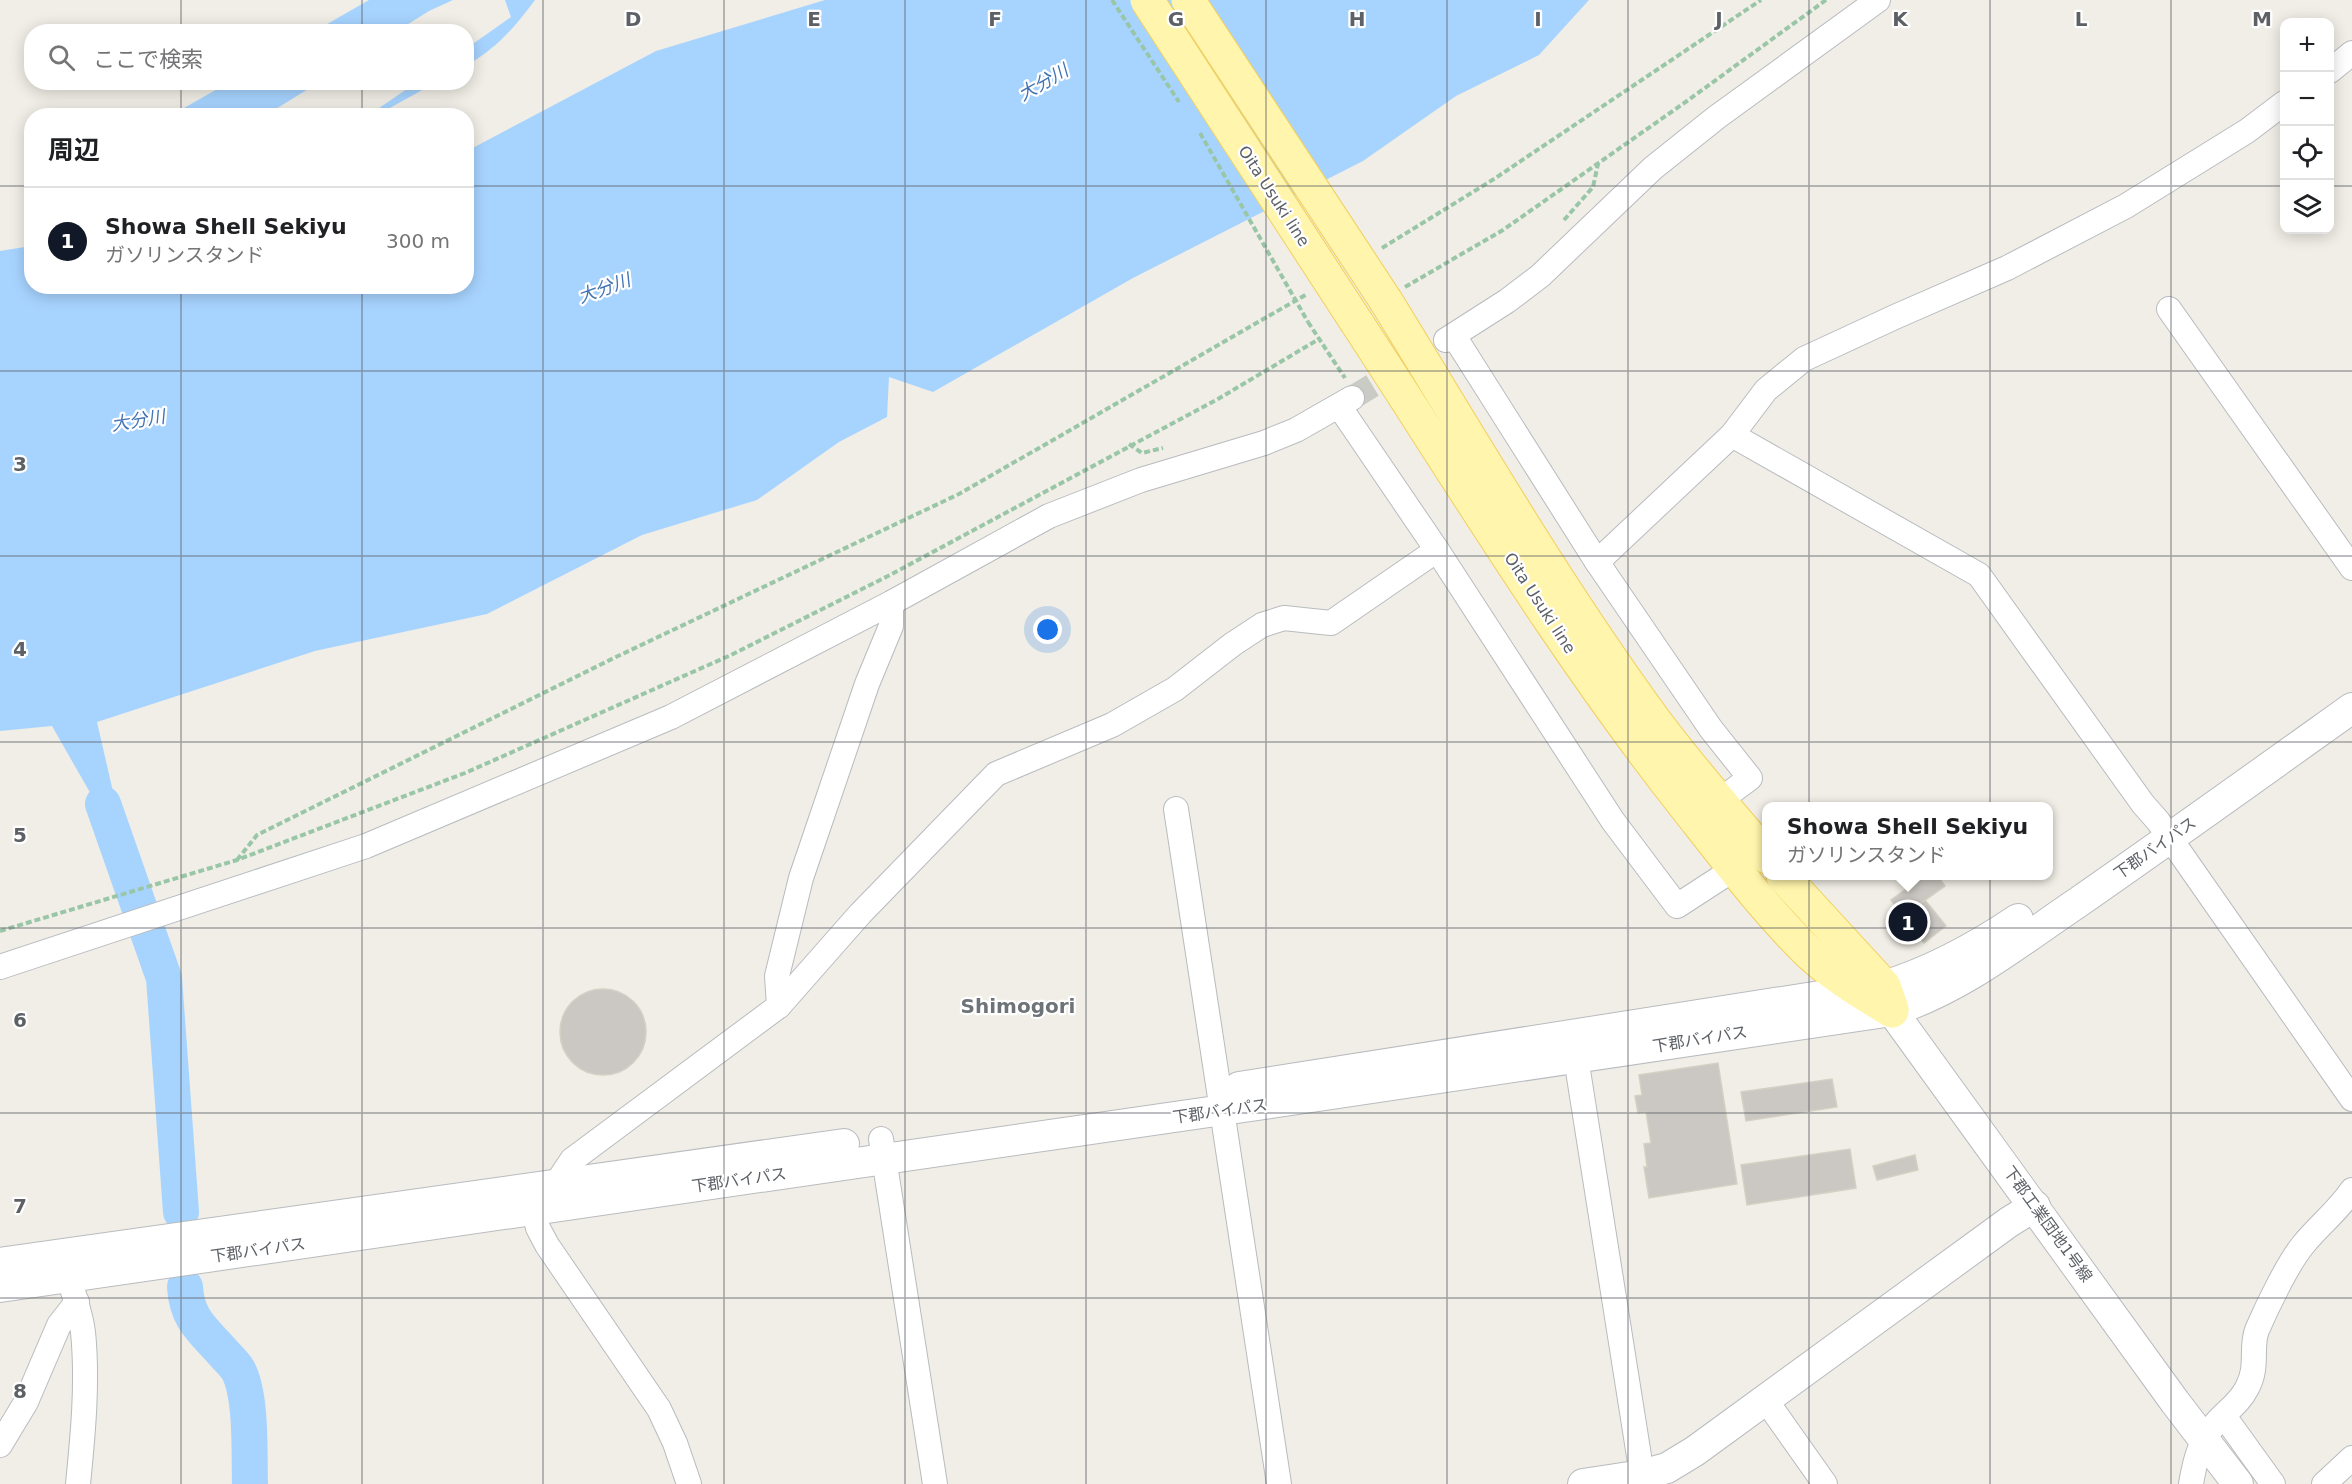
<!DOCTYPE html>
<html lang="ja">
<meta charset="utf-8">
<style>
body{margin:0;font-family:"DejaVu Sans","Noto Sans JP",sans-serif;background:#f6f6f6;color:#202124}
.controls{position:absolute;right:18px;top:18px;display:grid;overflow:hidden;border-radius:12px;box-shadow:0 3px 15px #0003}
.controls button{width:54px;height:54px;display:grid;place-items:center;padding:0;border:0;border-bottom:2px solid #e0e0e0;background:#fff;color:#202124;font:30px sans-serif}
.you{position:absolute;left:1048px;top:630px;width:21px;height:21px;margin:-15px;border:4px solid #fff;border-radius:50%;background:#1a73e8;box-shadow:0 0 0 9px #1a73e833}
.badge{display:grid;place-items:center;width:39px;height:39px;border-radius:50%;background:#111827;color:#fff;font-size:20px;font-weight:700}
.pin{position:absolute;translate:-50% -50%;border:3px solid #fff;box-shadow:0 2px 6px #0006}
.popup{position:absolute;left:1762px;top:802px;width:291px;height:78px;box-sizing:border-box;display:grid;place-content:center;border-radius:12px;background:#fff;filter:drop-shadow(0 2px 4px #0005);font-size:20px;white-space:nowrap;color:#757577}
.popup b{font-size:22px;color:#202124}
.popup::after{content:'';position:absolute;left:50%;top:100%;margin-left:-12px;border:12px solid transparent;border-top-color:#fff}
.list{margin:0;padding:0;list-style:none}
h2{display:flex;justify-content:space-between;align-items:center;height:78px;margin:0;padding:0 24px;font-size:26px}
h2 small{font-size:20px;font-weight:400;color:#757577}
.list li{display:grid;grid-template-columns:39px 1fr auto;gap:18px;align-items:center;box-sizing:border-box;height:108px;padding:0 24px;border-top:2px solid #e0e0e0}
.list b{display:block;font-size:22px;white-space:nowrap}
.list p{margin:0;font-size:20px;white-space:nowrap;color:#757577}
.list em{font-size:20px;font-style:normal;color:#757577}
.icon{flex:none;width:33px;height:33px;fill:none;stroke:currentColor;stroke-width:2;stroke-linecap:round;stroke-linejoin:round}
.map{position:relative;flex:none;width:2352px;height:1484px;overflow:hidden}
.search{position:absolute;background:#fff;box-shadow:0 3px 15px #0003;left:24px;top:24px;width:450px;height:66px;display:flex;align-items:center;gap:15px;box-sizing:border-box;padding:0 21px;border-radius:24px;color:#757577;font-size:22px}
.panel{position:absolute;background:#fff;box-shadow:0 3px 15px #0003;left:24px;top:108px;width:450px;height:186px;border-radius:24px}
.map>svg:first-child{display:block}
</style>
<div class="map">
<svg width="2352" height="1484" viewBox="0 0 2352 1484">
<rect width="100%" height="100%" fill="#f0eee6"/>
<g fill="#a7d4ff">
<path d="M369,0H453L429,11L397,31H315Z"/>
<path d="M505,0H535C514,28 497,48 467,65V48L511,17Z"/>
<path d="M825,0H1589L1539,55L1456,96L1363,161L1133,278L933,392L889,377L887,417L839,442L757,500L642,535L487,614L315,651L97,722L126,848L112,853L92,796L52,726L0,731V251L31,246L32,286H466L467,151L656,51Z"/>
<path d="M417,82L435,83L377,115H369Z"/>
<path d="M228,83V82L318,83L266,115H179L184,108Z"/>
</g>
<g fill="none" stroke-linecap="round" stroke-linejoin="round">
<g stroke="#a7d4ff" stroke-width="36">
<path d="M103,804L164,978L181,1212"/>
<path d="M185,1287C187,1322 206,1332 226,1356C230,1360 235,1365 238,1370C252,1396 249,1453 250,1484"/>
</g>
</g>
<g fill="#cbc8c3" stroke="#d4d0c4" stroke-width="1.5">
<path d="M1924,876H1938L1945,886L1903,916L1891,900Z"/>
<path d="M1925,900L1946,926L1924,943L1903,916Z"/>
<circle cx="603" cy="1032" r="43"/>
<path d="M1718,1063L1737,1184L1649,1198L1644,1167H1647L1644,1144L1651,1143L1646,1112L1638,1113L1635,1096L1642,1095L1639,1075Z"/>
<path d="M1832,1079L1837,1107L1746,1121L1741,1092Z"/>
<path d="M1850,1149L1856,1188L1747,1205L1741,1165Z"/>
<path d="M1915,1155L1918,1170L1877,1180L1873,1166Z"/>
</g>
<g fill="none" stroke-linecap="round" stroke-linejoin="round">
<path stroke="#cbcbc6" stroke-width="24" stroke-dasharray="24 12" stroke-linecap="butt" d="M1352,398L1434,348"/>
<defs>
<g id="minor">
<path d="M2330,71L2352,53"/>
<path d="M2169,309L2352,568"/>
<path d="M1454,336L1597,562L1711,729L1750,778L1719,801"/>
<path d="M1446,340L1507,301L1540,276L1653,168L1717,117L1878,0"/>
<path d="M1339,406L1437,550L1613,821L1677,906L1734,869"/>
<path d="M1732,435L1979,575L2143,804L2158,821L2352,1099"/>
<path d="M1597,562L1732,435L1766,390L1804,359L1897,316L2007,268L2126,206L2247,131L2284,103"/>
<path d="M1176,809L1279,1484"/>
<path d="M0,967L366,846L671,717L891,603L1049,516L1141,480L1264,443L1296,430L1352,398"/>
<path d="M779,1006L777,976L801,878L867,684L891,626V603"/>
<path d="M1576,1058L1642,1475"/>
<path d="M881,1139L935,1484"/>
<path d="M556,1184L572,1160L779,1006L860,914L996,774L1112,725L1175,689L1233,644L1262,625L1284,618L1331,623L1437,550"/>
<path d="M534,1210L538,1228L547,1245L659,1409L675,1443L689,1484"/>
<path d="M66,1261C69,1285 80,1308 83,1332C88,1382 83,1434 78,1484"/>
<path d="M1765,1399L1825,1484"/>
<path d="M2224,1416L2273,1484"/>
<path d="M0,1445L26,1402L59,1325L77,1302"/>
<path d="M2191,1484C2195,1460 2200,1440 2217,1422C2228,1410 2240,1402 2247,1388C2259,1366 2250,1348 2257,1330C2267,1307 2288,1263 2303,1245C2319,1225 2337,1212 2352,1190"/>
<path d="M2324,1484L2352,1458"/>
</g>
<g id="tertiary">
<path d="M1892,1011L2175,1402L2238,1484"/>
<path d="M1239,1087L1884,986C1933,971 1975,948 2018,919"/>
<path d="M0,1263L844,1144"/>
<path d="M0,1287L1223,1110L1892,1011C1961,989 2018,943 2077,903C2169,839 2261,773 2352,708"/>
<path d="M1583,1484L1642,1475L1667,1468L1695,1451L2009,1222L2035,1206"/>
</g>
<g id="primary">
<path d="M1386,301C1472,441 1555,584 1652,717C1688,766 1728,811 1767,857"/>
<path d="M1357,323C1463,485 1564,653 1685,806C1722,853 1759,902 1801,945C1827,972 1860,992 1892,1011"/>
<path d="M1783,876L1884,986L1892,1009"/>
</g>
</defs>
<use href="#minor" stroke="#b8bbbf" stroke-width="26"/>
<use href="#tertiary" stroke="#b8bbbf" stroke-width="32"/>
<use href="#primary" stroke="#f2cf5d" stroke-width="35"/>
<g stroke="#9ac6a8" stroke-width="4" stroke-dasharray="6 3" stroke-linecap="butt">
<path d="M1564,220L1593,187L1598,164"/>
<path d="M1382,248L1494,179L1761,0"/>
<path d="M1405,287L1503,230L1687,101L1826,0"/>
<path d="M1308,322L1345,378"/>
<path d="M1129,444L1142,453L1163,448"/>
<path d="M237,860L257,835L616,657L959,494L1307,294"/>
<path d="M0,931L237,860L465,773L731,655L888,576L1218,399L1319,339"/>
</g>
<use href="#minor" stroke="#fff" stroke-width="24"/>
<use href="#tertiary" stroke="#fff" stroke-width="30"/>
<use href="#primary" stroke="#fff5ac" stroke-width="33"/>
<defs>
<g id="primary-bridge">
<path d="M1147,0L1357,323"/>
<path d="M1188,0L1386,301"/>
</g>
</defs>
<use href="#primary-bridge" stroke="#f2cf5d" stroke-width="35" stroke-linecap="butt"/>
<g stroke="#9ac6a8" stroke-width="4" stroke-dasharray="6 3" stroke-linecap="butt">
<path d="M1112,0L1179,102"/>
<path d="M1200,133L1308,322"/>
</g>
<use href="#primary-bridge" stroke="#fff5ac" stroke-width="33"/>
</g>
<path fill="none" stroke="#5d6166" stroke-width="1.5" stroke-opacity="0.55" d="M181,0V32M362,0V32M543,0V1484M724,0V1484M905,0V1484M1086,0V1484M1266,0V1484M1447,0V1484M1628,0V1484M1809,0V1484M1990,0V1484M2171,0V1484M181,82V116M362,82V116M0,186H32M466,186H2284M2330,186H2352M181,286V1484M362,286V1484M0,371H2352M0,556H2352M0,742H2352M0,928H2352M0,1113H2352M0,1298H2352"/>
<g text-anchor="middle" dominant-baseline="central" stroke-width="4.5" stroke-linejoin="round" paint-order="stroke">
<g font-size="16" fill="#5d6166" stroke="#fff">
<text transform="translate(1274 196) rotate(57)">Oita Usuki line</text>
<text transform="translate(1540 603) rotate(57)">Oita Usuki line</text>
<text transform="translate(2155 848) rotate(-35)">下郡バイパス</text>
<text transform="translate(1700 1039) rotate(-9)">下郡バイパス</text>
<text transform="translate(1220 1111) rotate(-8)">下郡バイパス</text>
<text transform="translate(739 1180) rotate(-8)">下郡バイパス</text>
<text transform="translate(2048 1224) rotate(54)">下郡工業団地1号線</text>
<text transform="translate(258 1250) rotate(-8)">下郡バイパス</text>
</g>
<g font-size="18" font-style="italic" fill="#4273b2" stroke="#fff">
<text transform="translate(1043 82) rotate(-30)">大分川</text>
<text transform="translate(604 288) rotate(-20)">大分川</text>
<text transform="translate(138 420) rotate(-9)">大分川</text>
</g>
<g font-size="20" font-weight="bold" fill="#6e7378" stroke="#fff">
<text x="1018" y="1006">Shimogori</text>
</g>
</g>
<g font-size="20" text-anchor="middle" font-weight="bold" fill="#5d6166" stroke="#fff" stroke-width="4.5" stroke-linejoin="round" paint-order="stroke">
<text x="633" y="26">D</text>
<text x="814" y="26">E</text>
<text x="995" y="26">F</text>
<text x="1176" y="26">G</text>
<text x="1357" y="26">H</text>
<text x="1538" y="26">I</text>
<text x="1719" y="26">J</text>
<text x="1900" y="26">K</text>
<text x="2081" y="26">L</text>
<text x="2262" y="26">M</text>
<text x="20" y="471">3</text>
<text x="20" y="656">4</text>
<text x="20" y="842">5</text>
<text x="20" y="1027">6</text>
<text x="20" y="1213">7</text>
<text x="20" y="1398">8</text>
</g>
</svg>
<div class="controls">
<button>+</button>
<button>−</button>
<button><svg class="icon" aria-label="locate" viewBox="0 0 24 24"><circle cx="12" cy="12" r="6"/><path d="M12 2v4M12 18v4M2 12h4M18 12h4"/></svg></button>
<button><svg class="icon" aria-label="layers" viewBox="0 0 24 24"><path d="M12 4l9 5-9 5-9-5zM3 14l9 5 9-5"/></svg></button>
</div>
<div class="you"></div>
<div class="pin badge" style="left:1908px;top:922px">1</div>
<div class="popup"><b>Showa Shell Sekiyu</b>ガソリンスタンド</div>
<div class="search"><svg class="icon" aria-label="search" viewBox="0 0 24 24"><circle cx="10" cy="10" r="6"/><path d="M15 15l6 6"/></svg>ここで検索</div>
<section class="panel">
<h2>周辺<small></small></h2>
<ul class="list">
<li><span class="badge">1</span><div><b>Showa Shell Sekiyu</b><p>ガソリンスタンド</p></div><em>300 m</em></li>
</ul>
</section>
</div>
